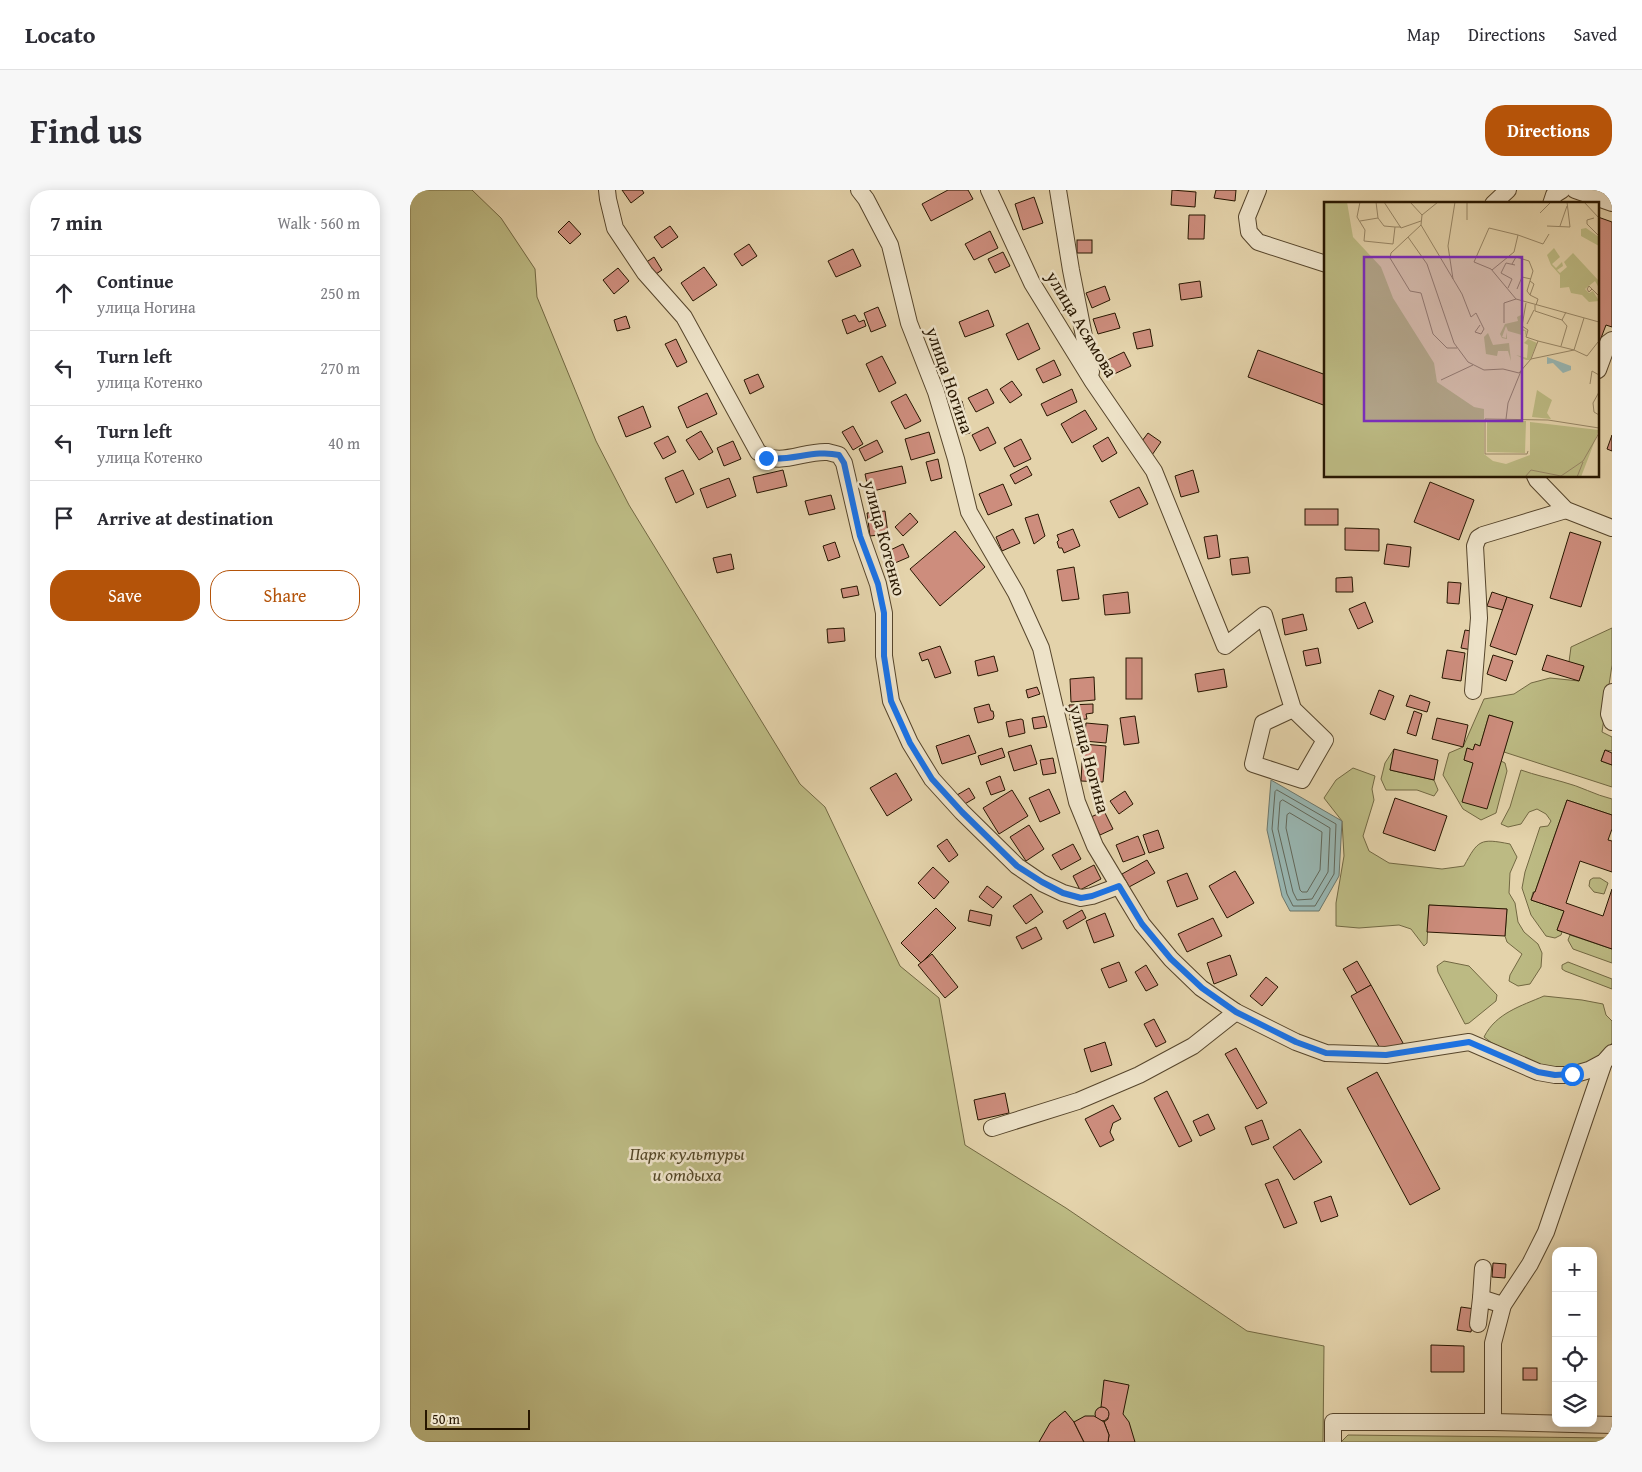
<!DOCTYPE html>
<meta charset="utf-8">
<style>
body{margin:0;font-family:"Gentium Book Plus",serif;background:#f7f7f7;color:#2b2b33}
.controls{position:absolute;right:15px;bottom:15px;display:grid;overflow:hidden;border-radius:10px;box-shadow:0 2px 12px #0003}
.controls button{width:45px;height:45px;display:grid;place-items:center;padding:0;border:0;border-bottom:1px solid #e1e1e2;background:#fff;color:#2b2b33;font:25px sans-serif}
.scale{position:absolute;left:15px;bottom:12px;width:105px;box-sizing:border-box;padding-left:5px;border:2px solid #271600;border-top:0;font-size:14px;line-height:18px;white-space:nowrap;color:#271600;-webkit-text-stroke:4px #ede2c8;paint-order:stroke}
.stop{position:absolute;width:15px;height:15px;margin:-11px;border:4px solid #1a73e8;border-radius:50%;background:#fff}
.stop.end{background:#1a73e8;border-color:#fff;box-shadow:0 1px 5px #0008}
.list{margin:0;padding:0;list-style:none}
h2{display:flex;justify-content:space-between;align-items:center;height:65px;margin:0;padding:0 20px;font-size:21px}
h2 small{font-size:16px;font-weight:400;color:#7c7c81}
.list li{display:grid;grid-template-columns:32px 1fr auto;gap:15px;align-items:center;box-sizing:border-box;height:75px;padding:0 20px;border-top:1px solid #e1e1e2}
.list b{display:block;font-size:19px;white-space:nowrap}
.list p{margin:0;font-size:16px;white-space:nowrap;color:#7c7c81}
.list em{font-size:16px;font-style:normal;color:#7c7c81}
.actions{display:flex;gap:10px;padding:15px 20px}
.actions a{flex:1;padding:11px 0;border:1px solid #b45309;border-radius:20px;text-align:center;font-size:18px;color:#b45309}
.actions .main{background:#b45309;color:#fff}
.icon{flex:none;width:28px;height:28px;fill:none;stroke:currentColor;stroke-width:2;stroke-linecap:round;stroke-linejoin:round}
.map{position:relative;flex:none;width:1202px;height:1252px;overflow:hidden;border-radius:20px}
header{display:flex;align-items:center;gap:30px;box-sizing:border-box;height:70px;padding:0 25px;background:#fff;border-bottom:1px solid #e1e1e2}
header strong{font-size:24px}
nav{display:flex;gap:28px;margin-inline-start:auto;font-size:18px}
.intro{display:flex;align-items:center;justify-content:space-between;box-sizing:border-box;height:120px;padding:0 30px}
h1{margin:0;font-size:35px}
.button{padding:12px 22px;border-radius:20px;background:#b45309;color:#fff;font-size:18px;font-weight:700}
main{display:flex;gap:30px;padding:0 30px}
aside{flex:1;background:#fff;border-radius:20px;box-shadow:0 2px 12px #0003}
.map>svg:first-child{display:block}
</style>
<header>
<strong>Locato</strong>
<nav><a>Map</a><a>Directions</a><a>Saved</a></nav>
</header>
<div class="intro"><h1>Find us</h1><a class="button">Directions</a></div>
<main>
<aside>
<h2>7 min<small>Walk · 560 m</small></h2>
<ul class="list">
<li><svg class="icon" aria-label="ahead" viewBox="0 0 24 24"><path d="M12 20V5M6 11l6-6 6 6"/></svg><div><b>Continue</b><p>улица Ногина</p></div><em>250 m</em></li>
<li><svg class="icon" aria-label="left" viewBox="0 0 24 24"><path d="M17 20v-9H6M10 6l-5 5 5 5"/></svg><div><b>Turn left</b><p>улица Котенко</p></div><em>270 m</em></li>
<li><svg class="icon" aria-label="left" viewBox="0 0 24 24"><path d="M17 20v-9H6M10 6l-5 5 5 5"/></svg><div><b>Turn left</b><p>улица Котенко</p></div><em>40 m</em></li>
<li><svg class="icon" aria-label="arrive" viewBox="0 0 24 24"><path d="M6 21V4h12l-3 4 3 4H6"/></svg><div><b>Arrive at destination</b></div></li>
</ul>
<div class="actions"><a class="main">Save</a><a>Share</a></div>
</aside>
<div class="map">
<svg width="1202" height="1252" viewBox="0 0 1202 1252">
<rect width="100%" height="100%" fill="#e4d3ab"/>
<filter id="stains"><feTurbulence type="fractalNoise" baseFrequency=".004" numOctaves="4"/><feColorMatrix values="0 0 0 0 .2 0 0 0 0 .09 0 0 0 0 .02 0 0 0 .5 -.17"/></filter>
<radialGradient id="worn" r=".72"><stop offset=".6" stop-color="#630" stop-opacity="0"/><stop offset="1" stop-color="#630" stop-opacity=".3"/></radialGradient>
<g fill="#bcba83" stroke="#726842">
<path d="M0,0H62L91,28L125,79L127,107L186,251L219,315L390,594L415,617L490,776L529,808L555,955L656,1018L837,1141L914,1156L913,1252H0Z"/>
<path d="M1202,438V475L1192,542L1202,547V561L1195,560L1191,571L1202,575V597L1094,562L1102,532L1079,525L1070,556L1065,554L1063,560L1057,558L1054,570L1063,573L1091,571L1095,573L1097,581L1086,623L1071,630L1053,619L1033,585L1039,563L1053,557L1074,509L1104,504L1121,493L1140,488L1169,491L1174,477L1159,472L1161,457Z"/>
<path d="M984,559L980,580L1024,590L1028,600L1024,606L1007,600H976L971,589L975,573Z"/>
<path d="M943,578L965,586L962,599L964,610L953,646L959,661L979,673L1032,679L1054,676C1068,650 1070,648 1100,654L1107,667L1100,683L1099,703L1105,713L1108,732L1114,742L1128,754L1132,763L1131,777L1120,794L1108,796L1099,791L1100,785L1112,764L1097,752L1095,746L1097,719L1019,715L1017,753L1014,756L1001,739L989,735L949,738L926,736V713L934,666L932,631L914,608L926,590Z"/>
<path d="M1111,580C1125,585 1139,588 1153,592C1170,596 1185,605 1202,609V625L1157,610L1125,702H1123L1121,710L1154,721L1147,740L1152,742L1151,745L1145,748L1136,746L1121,725L1112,698L1115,682L1130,637L1138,636L1141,631L1136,624L1127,619L1119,622L1111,634L1098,637L1091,634L1100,617Z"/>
<path d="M1183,688H1190L1198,693L1194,704L1184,702L1179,696L1180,690Z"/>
<path d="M1160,745L1202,759V773L1163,759L1158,750Z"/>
<path d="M1034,771L1059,776L1087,805L1086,811L1059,833L1055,834L1028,782L1027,776Z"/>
<path d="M1158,772L1202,789V799L1155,781L1152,779V775Z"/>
<path d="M1134,806L1172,810L1193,814L1196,825L1202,831V853L1185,870L1167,878L1134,877L1082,853L1074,847C1086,823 1111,816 1134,806Z"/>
<path d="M938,1245L1202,1248V1252H931Z"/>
</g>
<path fill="#98b6b2" stroke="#6b766b" d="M861,590L932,631L929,686L909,721H880L872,706L857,640Z"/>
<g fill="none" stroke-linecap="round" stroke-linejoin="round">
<g stroke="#606659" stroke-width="1">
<path d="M867,600L926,634L924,684L905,716H883L877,704L862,639L865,602Z"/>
<path d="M873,610L920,638L918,682L902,709L887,710L883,702L868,639L870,612Z"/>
<path d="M880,623L912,642L910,680L897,702H892L890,700L876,638L877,625Z"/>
</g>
</g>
<g fill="#cd8d7d" stroke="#271600">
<path d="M212,0H232L234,3L221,13Z"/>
<path d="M538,0H558L563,9L521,31L512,14Z"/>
<path d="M762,0L786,2L785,17L761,15Z"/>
<path d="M806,0H826L825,11L804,8Z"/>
<path d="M624,7L633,33L613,40L605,14Z"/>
<path d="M779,25H795L794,49H778Z"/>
<path d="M1188,27L1202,32V137L1196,135L1188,156Z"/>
<path d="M159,31L171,44L160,54L148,42Z"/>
<path d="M260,36L268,47L252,58L244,47Z"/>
<path d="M580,41L588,58L564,70L555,54Z"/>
<rect x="667" y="50" width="15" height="13"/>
<path d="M339,54L347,66L332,76L324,64Z"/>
<path d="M443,59L451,76L426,87L418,71Z"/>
<path d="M593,62L600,76L585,83L578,69Z"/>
<path d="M244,67L252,80L243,86L235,73Z"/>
<path d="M294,77L307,95L283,111L271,93Z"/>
<path d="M208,78L219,91L204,104L193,90Z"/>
<path d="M790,91L792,107L771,110L769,94Z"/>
<path d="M695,96L700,110L682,118L676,103Z"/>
<path d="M468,117L476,136L461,142L454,123Z"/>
<path d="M578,120L584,136L555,147L549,132Z"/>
<path d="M705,123L710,138L688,144L683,129Z"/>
<path d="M445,125L449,132L454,130L456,136L437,144L432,130Z"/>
<path d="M216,126L220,138L207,141L204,130Z"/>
<path d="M618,133L630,159L608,170L596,144Z"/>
<path d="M740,139L743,156L727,159L723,143Z"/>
<path d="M266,149L277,172L267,177L255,154Z"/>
<path d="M848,160L916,185V216L838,187Z"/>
<path d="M714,162L721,176L696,188L689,174Z"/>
<path d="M472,166L486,193L469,202L456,174Z"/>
<path d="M644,170L651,185L633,193L626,179Z"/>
<path d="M348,184L354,197L340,204L334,190Z"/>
<path d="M602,191L612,205L600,213L590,199Z"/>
<path d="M577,199L584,213L566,222L558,208Z"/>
<path d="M662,199L667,212L637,226L631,214Z"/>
<path d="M297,203L307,224L277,238L268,217Z"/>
<path d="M496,204L511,231L495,239L481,212Z"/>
<path d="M552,211L560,243L551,245L542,213Z"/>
<path d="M233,216L241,237L216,247L208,227Z"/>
<path d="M675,220L687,239L662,253L651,234Z"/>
<path d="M443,236L453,254L443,260L432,242Z"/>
<path d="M578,237L586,253L570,261L562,245Z"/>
<path d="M291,241L303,262L289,270L276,250Z"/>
<path d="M519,242L525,263L501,270L495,249Z"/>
<path d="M738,243L751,252L742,265L729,255Z"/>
<path d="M1202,245V261L1197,259Z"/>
<path d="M258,246L266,262L253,269L244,253Z"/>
<path d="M698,247L707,263L692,272L683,256Z"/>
<path d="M611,249L621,269L604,277L594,258Z"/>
<path d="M467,250L473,262L455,271L449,259Z"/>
<path d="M323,251L331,269L314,276L307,258Z"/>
<path d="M528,269L532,288L521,291L516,272Z"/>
<path d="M492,276L496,293L459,302L455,284Z"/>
<path d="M617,276L622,285L605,294L600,285Z"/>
<path d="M273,280L284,304L266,313L255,288Z"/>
<path d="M373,280L377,296L347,303L343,287Z"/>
<path d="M783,280L789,302L771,307L765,286Z"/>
<path d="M319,288L326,306L297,318L290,299Z"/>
<path d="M1020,292L1064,310L1049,350L1004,332Z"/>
<path d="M593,294L602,315L578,325L569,304Z"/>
<path d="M729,297L738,314L709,328L700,311Z"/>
<path d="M421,305L425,319L399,325L395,311Z"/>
<rect x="895" y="319" width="33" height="16"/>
<path d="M475,321L478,344L460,346L457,323Z"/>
<path d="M500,323L508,332L493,346L485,337Z"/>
<path d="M628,324L635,346L624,354L615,328Z"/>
<path d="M935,338L969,339V361L935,360Z"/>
<path d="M603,339L610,353L592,361L586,347Z"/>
<path d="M663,339L670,356L654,363L652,358H649L647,352L649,350L647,345Z"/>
<path d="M545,341L575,377L530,416L500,379Z"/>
<path d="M1160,342L1191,352L1171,417L1140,408Z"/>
<path d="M807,345L810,367L798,369L794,347Z"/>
<path d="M425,352L430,367L418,371L413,356Z"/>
<path d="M493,354L499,367L478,376L472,364Z"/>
<path d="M977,354L1001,357L999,377L974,374Z"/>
<path d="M321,364L324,379L307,383L303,368Z"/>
<path d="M838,367L840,383L822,385L820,369Z"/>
<path d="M664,377L669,409L652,411L647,380Z"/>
<path d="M942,387L943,402H926V388Z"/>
<path d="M1038,392L1051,393L1049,414L1037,413Z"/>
<path d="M447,396L449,405L433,408L431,399Z"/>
<path d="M718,402L720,423L695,425L693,405Z"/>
<path d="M1082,402L1097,407L1093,420L1077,416Z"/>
<path d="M1097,407L1123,415L1106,465L1080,456Z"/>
<path d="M955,412L963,432L948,439L939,419Z"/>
<path d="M893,424L897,440L875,445L872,429Z"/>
<path d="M434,438L435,451L418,453L417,439Z"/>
<path d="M1055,440L1066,442L1062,460L1051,458Z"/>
<path d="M530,456L541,483L525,488L518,469L512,471L509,463Z"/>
<path d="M908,458L911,473L896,476L893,461Z"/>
<path d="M1037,460L1055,463L1051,491L1032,488Z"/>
<path d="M1083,465L1103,471L1096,491L1077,484Z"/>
<path d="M1137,465L1174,476L1169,491L1132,480Z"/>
<path d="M584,466L588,481L568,486L565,471Z"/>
<rect x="716" y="468" width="16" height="41"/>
<path d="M814,479L817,497L788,502L785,484Z"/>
<path d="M684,487L685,510L661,512L660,489Z"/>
<path d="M627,497L630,504L618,508L616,500Z"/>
<path d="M969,500L984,506L975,530L960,524Z"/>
<path d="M1000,505L1020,512L1017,522L996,516Z"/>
<path d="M579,514L581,521H583L584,526L583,529L568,533L564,518Z"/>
<path d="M683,514V523L676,524L677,529L660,530L659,515Z"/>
<path d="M1004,521L1012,524L1006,546L997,543Z"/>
<path d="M1079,525L1103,532L1077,619L1052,612L1063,573L1054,570L1057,558L1063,560L1065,554L1070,556Z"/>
<path d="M634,526L637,537L624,539L622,528Z"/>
<path d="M725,526L729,553L714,555L710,528Z"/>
<path d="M1027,528L1058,535L1053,557L1022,549Z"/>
<path d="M611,529L613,530L615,543L599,547L596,532Z"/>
<path d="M676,533L698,535L696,553L674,551Z"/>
<path d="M559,545L566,563L532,574L526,556Z"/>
<path d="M673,554L696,556L693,592L671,591Z"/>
<path d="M621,555L627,574L604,581L598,562Z"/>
<path d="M592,558L595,567L571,575L568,566Z"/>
<path d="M984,559L1028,570L1024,590L980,580Z"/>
<path d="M1195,560L1202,563V575L1191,571Z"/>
<path d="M643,568L646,583L633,585L630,570Z"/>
<path d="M486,583L502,610L477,626L460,598Z"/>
<path d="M590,586L595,600L581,605L576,592Z"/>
<path d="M559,598L565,608L553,615L547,605Z"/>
<path d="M639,599L650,623L630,632L619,608Z"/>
<path d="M602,600L618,626L589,644L573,618Z"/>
<path d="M715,601L723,614L709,624L700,611Z"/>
<path d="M985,608L1037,626L1025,661L973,643Z"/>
<path d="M1157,610L1202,625V639L1198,650L1202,651V682L1170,671L1156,713L1193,726L1202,699V759L1147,740L1154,721L1121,710L1124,702H1125Z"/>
<path d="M694,621L703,639L690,645L681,627Z"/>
<path d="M619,635L634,659L616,671L600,647Z"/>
<path d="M748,640L754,658L739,663L733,645Z"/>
<path d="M728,646L735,664L713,672L706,655Z"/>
<path d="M537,649L548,665L539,672L527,656Z"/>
<path d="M663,654L671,669L651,680L642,665Z"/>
<path d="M737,670L745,683L719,697L712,684Z"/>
<path d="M684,675L691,689L670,700L663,686Z"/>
<path d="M523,677L539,692L524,709L508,693Z"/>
<path d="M825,681L844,713L817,728L799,696Z"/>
<path d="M777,683L788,709L767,717L757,691Z"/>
<path d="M577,696L592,707L583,718L569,707Z"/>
<path d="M621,704L633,722L616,734L603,716Z"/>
<path d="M1019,715L1097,719L1095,746L1017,742Z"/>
<path d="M526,718L546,738L511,773L491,753Z"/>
<path d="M560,720L582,725L580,736L558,731Z"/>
<path d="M672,720L676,728L657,739L653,731Z"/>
<path d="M695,723L704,746L684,753L676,731Z"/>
<path d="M803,728L812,746L777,762L768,744Z"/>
<path d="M626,737L632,749L612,759L606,747Z"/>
<path d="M522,764L548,797L535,808L508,775Z"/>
<path d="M820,765L827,785L804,794L797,773Z"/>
<path d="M947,771L961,795L947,803L933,779Z"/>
<path d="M709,772L717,791L699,798L691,779Z"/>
<path d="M736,775L748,795L736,801L725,782Z"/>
<path d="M856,787L868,797L852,816L840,806Z"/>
<path d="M961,795L993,853L973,864L941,806Z"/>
<path d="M744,829L756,852L746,857L734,834Z"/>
<path d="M695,852L702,875L681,882L674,859Z"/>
<path d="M826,858L857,913L847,919L815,864Z"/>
<path d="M967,882L1030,999L1000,1015L937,898Z"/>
<path d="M757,901L782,951L769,957L744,908Z"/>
<path d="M595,903L599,923L568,930L564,910Z"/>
<path d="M703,915L711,929L703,933L700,942L704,950L690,957L675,929Z"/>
<path d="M798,924L805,939L790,946L783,931Z"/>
<path d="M852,930L859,949L842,955L835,937Z"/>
<path d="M890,939L912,972L884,990L863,957Z"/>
<path d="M868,989L887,1033L874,1038L855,994Z"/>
<path d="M921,1006L928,1026L911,1032L904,1012Z"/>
<path d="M1083,1073L1096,1074L1095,1088L1082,1087Z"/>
<path d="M1051,1117L1065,1119L1061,1142L1047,1140Z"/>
<path d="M1021,1155L1054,1156V1182H1021Z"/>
<rect x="1113" y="1178" width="14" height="12"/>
<path d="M694,1190L719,1195L713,1224L719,1232L725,1252H698L699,1245L694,1232L698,1229V1222L695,1218L691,1217Z"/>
<circle cx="692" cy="1224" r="7"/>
<path d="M655,1221L664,1232L674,1252H629L640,1233Z"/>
<path d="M675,1226H684L694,1232L699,1245L698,1252H674L664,1232Z"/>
</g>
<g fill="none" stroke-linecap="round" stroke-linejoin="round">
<defs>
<g id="minor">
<path d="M197,0L198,9L205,38L235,83L274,127L348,262C370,278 394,260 418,262C421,263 426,264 429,265L434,273L451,346L468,394L474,423V466L481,511L500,553L522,589L552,622L607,676L632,693L653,703L671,708L682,706L709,696"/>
<path d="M449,0L456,9L480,55L499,133L526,202L546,269L559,322L606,403L631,458L667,612L685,656L709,696L732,734L761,769L791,798L826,822L886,852L916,863L976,865L1059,852L1128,882L1145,885H1162L1179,880L1194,872L1202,863"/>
<path d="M579,0L622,93L683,192L744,281L815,456L854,425L883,519L915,550L892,590L843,574L853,533L883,519"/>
<path d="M648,0L661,80L681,182"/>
<path d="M848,0L837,27L839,42L848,52L916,74"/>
<path d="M1165,0L1202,13"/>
<path d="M1083,14L1098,0"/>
<path d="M1141,14L1144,5L1152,0"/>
<path d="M1188,180L1198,153L1202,150"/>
<path d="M1125,286L1127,290L1156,320L1202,338"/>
<path d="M1063,501L1069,428L1065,356L1068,348L1073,345L1156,320"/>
<path d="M1202,502L1199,524L1202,532"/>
<path d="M582,938L668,911L729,885L783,856L826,822"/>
<path d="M1071,1108L1073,1078"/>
<path d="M1068,1134L1071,1108L1093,1115"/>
<path d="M1083,1232V1153L1093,1115L1120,1074L1136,1042L1194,872"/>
<path d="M923,1252V1232H1083L1202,1235"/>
</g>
</defs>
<use href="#minor" stroke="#56452b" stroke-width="18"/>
<use href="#minor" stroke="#ede2c8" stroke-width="16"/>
</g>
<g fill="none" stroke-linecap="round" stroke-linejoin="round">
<path stroke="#1a73e8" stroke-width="6" d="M356,268C381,272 404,259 429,265L434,273L450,346L468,394L474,423V466L481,511L500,553L522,589L552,622L607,676L632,692L653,703L671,708L682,706L709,696L732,734L761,769L792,798L826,822L886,852L916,863L976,865L1059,852L1128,882L1145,885L1162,884"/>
</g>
<g text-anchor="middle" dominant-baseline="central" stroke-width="5" stroke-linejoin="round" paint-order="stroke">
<g font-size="18" fill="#271600" stroke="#ede2c8">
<text transform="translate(672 134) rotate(59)">улица Асямова</text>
<text transform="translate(540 190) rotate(71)">улица Ногина</text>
<text transform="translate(475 348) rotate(75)">улица Котенко</text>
<text transform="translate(680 569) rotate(75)">улица Ногина</text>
</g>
<g font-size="18" font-style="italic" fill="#544727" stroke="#ede2c8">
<text x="277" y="963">Парк культуры<tspan x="277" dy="21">и отдыха</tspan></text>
</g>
</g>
<g transform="translate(914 12)">
<rect width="275" height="275" fill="#e4d3ab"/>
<path d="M0,0H23L29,35L57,65L69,96L110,161L113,180L150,205L160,207V252L169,259L182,262L206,253V220L275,228L257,275H2ZM262,26L275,35V44L257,34V27ZM230,46L236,55L228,62L232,66L238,60L239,64L233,68L236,71L243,65L240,60L249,51L275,79V86L271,79L261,87L265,91L269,89L275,99L265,100L258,93L247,91L245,85L236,86V73L227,63L223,53ZM199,112L197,126L203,129L201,134V129H197L198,133L184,129L182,124L178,135L182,136L183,130V137L178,136L176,132L181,122L194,119L193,115ZM164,131L169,143L185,141L187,159L184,149H174L173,154L162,152L160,135ZM204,137L213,141L206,158H202L192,153L203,156L204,143L200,141ZM213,188L228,198L223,211L227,217L208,215ZM202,219L201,251L163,250V218Z" fill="#bcba83"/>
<path d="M223,155L247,164V168L239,171L229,161L223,162Z" fill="#98b6b2"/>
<path fill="none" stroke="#988767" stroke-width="1" d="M36,0L33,15L41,28L40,39L69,42L71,25H77M52,0L54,16M60,0L77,26L97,19M86,0L98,13M114,0L98,13L97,23L67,51L66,56L86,89L97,91L109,132L123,146H133M143,0V18M260,0L275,16M216,11L227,0M270,16L263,18V22L274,33M36,19L54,16L60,24L71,25M97,23L138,92L147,115L152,111L160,127L157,132L151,130L156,123M223,24L246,25L243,0M236,24L243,4M194,33L165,26L150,60L167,67L192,97L275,120M84,35L103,62L130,141L144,160L160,168L179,167L195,171L207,157L214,139M188,62L192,55L205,59L209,69L206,79M168,68L190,50L194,33L219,42L225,32M129,77L124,44L131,0M184,86L188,77L177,71L182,61L191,63M193,87L198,75L207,77M268,87L265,90L263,87L265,84L275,94M206,93L210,82L206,79L203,89L206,93L214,97L212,103M202,101L198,124L204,128L202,135L214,139L250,148L260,116M211,103V109L238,118L242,110M180,121V101L192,97M203,122L210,108M237,144L243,124L238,118M207,157L250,148L263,154L274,140M117,178L149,163M266,182L268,169L275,173M275,190L269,201L270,210L275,213M182,217L184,201L197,169M204,249L203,252H161V217L224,218L275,226M201,275L207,268L237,274L259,259L275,231M253,275L259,260"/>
<path fill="#7b2cbf" fill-opacity="0.15" stroke="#7b2cbf" stroke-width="2.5" d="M40,55H198V219H40Z"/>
<rect width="275" height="275" fill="none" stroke="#271600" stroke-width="2.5"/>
</g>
<rect width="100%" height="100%" filter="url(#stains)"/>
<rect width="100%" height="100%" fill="url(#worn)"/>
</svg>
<div class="controls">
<button>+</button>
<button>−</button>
<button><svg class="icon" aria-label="locate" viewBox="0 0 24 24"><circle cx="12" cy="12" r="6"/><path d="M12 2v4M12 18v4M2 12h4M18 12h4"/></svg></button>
<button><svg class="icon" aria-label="layers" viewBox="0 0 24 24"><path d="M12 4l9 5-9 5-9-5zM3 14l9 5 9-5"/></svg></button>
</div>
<div class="scale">50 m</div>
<div class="stop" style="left:1162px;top:884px"></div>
<div class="stop end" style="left:356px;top:268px"></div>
</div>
</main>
